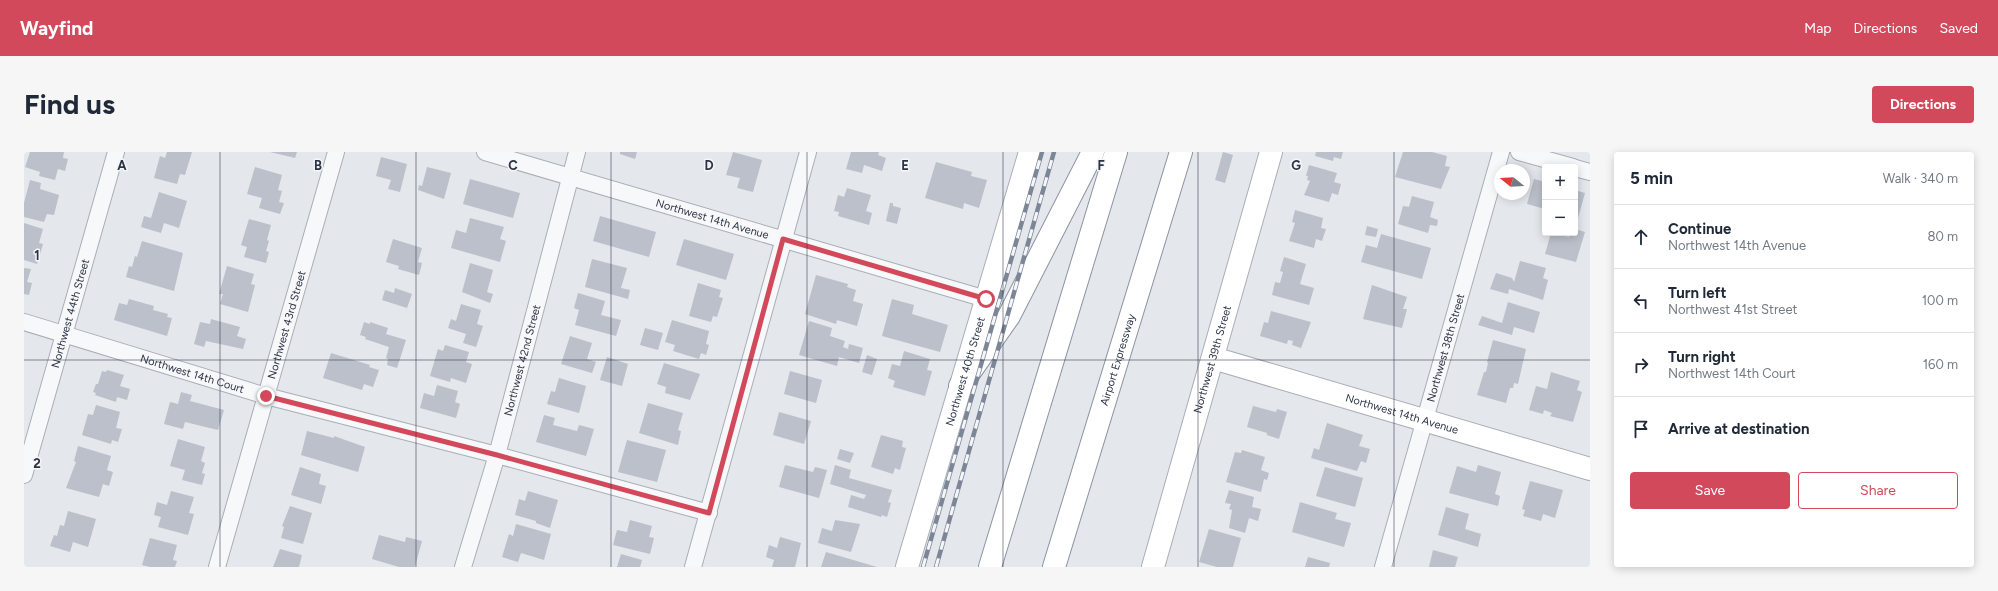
<!DOCTYPE html>
<meta charset="utf-8">
<style>
body{margin:0;font-family:Figtree,sans-serif;background:#f6f6f7;color:#1f2937}
.controls{position:absolute;right:12px;top:12px;display:grid;overflow:hidden;border-radius:4px;box-shadow:0 2px 10px #0003}
.controls button{width:36px;height:36px;display:grid;place-items:center;padding:0;border:0;border-bottom:1px solid #e0e1e3;background:#fff;color:#1f2937;font:20px sans-serif}
.compass{position:absolute;left:1470px;top:12px;width:36px;height:36px;border-radius:50%;background:#fff;box-shadow:0 2px 10px #0003;rotate:288deg}
.stop{position:absolute;width:12px;height:12px;margin:-9px;border:3px solid #d1495b;border-radius:50%;background:#fff}
.stop.end{background:#d1495b;border-color:#fff;box-shadow:0 1px 4px #0008}
.list{margin:0;padding:0;list-style:none}
h2{display:flex;justify-content:space-between;align-items:center;height:52px;margin:0;padding:0 16px;font-size:17px}
h2 small{font-size:13px;font-weight:400;color:#747a83}
.list li{display:grid;grid-template-columns:26px 1fr auto;gap:12px;align-items:center;box-sizing:border-box;height:64px;padding:0 16px;border-top:1px solid #e0e1e3}
.list b{display:block;font-size:15px;white-space:nowrap}
.list p{margin:0;font-size:13px;white-space:nowrap;color:#747a83}
.list em{font-size:13px;font-style:normal;color:#747a83}
.actions{display:flex;gap:8px;padding:12px 16px}
.actions a{flex:1;padding:9px 0;border:1px solid #d1495b;border-radius:4px;text-align:center;font-size:14px;color:#d1495b}
.actions .main{background:#d1495b;color:#fff}
.icon{flex:none;width:22px;height:22px;fill:none;stroke:currentColor;stroke-width:2;stroke-linecap:round;stroke-linejoin:round}
.map{position:relative;flex:none;width:1566px;height:415px;overflow:hidden;border-radius:4px}
header{display:flex;align-items:center;gap:24px;box-sizing:border-box;height:56px;padding:0 20px;background:#d1495b;color:#fff}
header strong{font-size:19px}
nav{display:flex;gap:22px;margin-inline-start:auto;font-size:14px}
.intro{display:flex;align-items:center;justify-content:space-between;box-sizing:border-box;height:96px;padding:0 24px}
h1{margin:0;font-size:28px}
.button{padding:10px 18px;border-radius:4px;background:#d1495b;color:#fff;font-size:14px;font-weight:700}
main{display:flex;gap:24px;padding:0 24px}
aside{flex:1;background:#fff;border-radius:4px;box-shadow:0 2px 10px #0003}
.map>svg:first-child{display:block}
</style>
<header>
<strong>Wayfind</strong>
<nav><a>Map</a><a>Directions</a><a>Saved</a></nav>
</header>
<div class="intro"><h1>Find us</h1><a class="button">Directions</a></div>
<main>
<div class="map">
<svg width="1566" height="415" viewBox="0 0 1566 415">
<rect width="100%" height="100%" fill="#e4e7ec"/>
<g fill="#bbc0ca">
<path d="M6,0H40L39,6L44,7L41,19L34,17L31,28L15,24L16,20L1,15Z"/>
<path d="M143,0H168L161,23L156,22L153,32L130,26L136,4L141,6Z"/>
<path d="M246,0H273L271,6Z"/>
<path d="M596,0H613L611,7L596,2Z"/>
<path d="M709,0L738,8L729,40L713,36L716,26L702,23Z"/>
<path d="M827,0H855L854,3L862,6L858,19L840,13L838,21L822,17Z"/>
<path d="M1199,0L1209,3L1201,31L1191,28Z"/>
<path d="M1292,0H1319L1317,7L1310,5L1309,9L1291,4Z"/>
<path d="M1379,0H1408L1423,4L1421,14L1426,15L1417,37L1371,25Z"/>
<path d="M357,5L383,12L376,40L364,37L367,28L352,24Z"/>
<path d="M912,10L948,20L947,24L963,28L955,56L940,51L939,57L901,46Z"/>
<path d="M1285,13L1313,21L1310,30L1317,32L1314,43L1308,41L1305,50L1280,43L1286,29L1283,28L1284,24H1282Z"/>
<path d="M231,15L258,23L254,38L258,39L255,50L260,51L256,62L235,56L238,46L223,42Z"/>
<path d="M403,15L427,21L420,47L394,38L395,33L398,34Z"/>
<path d="M446,27L496,41L489,66L439,52Z"/>
<path d="M1510,27L1521,30V57L1503,52Z"/>
<path d="M6,28L17,31L16,37L35,43L30,63L23,62L20,70L0,65V51Z"/>
<path d="M823,36L847,43L842,59L848,61L845,73L814,64L815,60L810,59L814,43L820,45Z"/>
<path d="M1551,38L1561,41L1554,66L1551,65Z"/>
<path d="M135,40L163,49L155,76L140,71L137,81L117,75L120,64L127,66Z"/>
<path d="M1388,44L1410,50L1406,65L1414,68L1413,74L1406,73L1404,81L1374,72L1379,54L1385,55Z"/>
<path d="M866,51H869V54L877,56L873,72L862,69Z"/>
<path d="M1271,58L1299,66L1297,76L1302,77L1298,89L1292,87L1290,96L1265,89L1271,71L1268,70Z"/>
<path d="M576,64L632,80L625,105L569,89Z"/>
<path d="M446,66L480,75L476,87L482,89L476,110L427,96L432,78L442,81Z"/>
<path d="M225,67L247,73L243,88L245,89L242,99L245,100L242,111L220,105L223,95L217,93Z"/>
<path d="M0,71L19,77L15,91L19,92L13,112L0,108Z"/>
<path d="M1343,74L1354,77L1352,85L1341,83Z"/>
<path d="M1551,77L1561,80L1552,110L1521,102L1527,81L1545,85L1546,81H1551Z"/>
<path d="M1357,82L1407,96L1398,127L1337,110L1342,93L1353,96Z"/>
<path d="M369,87L398,96L394,110L398,111L395,123L374,117L375,114L362,110Z"/>
<path d="M660,87L710,102L702,128L652,113Z"/>
<path d="M118,89L159,101L150,139L102,125L105,114L108,115L111,104L113,105Z"/>
<path d="M1260,105L1282,112L1276,132L1290,136L1285,153L1248,143L1251,130L1256,131L1259,120L1256,119Z"/>
<path d="M568,107L603,116L597,136L606,138L604,147L561,135Z"/>
<path d="M1496,109L1522,116L1519,126L1524,128L1519,148L1485,137L1484,142L1466,137L1472,121L1488,126L1490,130Z"/>
<path d="M446,111L469,118L463,140L469,142L466,151L438,140Z"/>
<path d="M203,114L230,122L227,132L231,133L224,160L196,152L199,142H195Z"/>
<path d="M0,116L7,117L3,130L8,131L5,143L0,142Z"/>
<path d="M792,123L824,132L823,135L832,138L829,149L839,152L833,174L813,168L812,172L781,162Z"/>
<path d="M674,131L697,138L695,145L699,146L693,165L689,164L687,170L665,164Z"/>
<path d="M1348,133L1383,145L1379,157H1383L1378,176L1339,167Z"/>
<path d="M371,136L388,142L383,156L358,148L361,138L370,141Z"/>
<path d="M554,141L581,149L577,163L597,168L592,184L551,173L555,158L550,156Z"/>
<path d="M105,147L130,154L129,158L144,162L143,165L148,166L143,184L90,168L95,151L103,153Z"/>
<path d="M868,147L890,153L888,162L924,173L916,200L858,184Z"/>
<path d="M1484,150L1516,160L1510,181L1490,175L1488,183L1454,173L1458,164L1478,171Z"/>
<path d="M437,152L457,158L453,172L459,174L452,195L439,191L442,182L424,176L427,167L432,169Z"/>
<path d="M1247,159L1287,170L1277,196L1268,193L1269,189L1264,188L1263,192L1236,184L1240,170L1244,171Z"/>
<path d="M187,167L216,175L213,184L222,187L219,197L182,189L180,195L170,192L176,170L186,172Z"/>
<path d="M648,168L685,179L682,192L685,193L682,203L677,201L675,207L649,199L651,193L641,190Z"/>
<path d="M785,169L808,176L806,184L821,189L819,195L824,197L825,192L839,196L835,211L815,205L813,214L775,203Z"/>
<path d="M340,170L346,172V170L364,176L362,182L382,188L373,216L363,213L364,207L362,206L365,195L341,187L342,185L336,183Z"/>
<path d="M621,176L639,181L634,198L616,193Z"/>
<path d="M546,184L568,191L563,207L572,210L568,221L537,212Z"/>
<path d="M1469,188L1502,197L1494,232L1490,231L1489,236H1486L1482,251L1453,243L1460,220H1462L1464,211L1463,210Z"/>
<path d="M421,193L445,200L442,210L448,212L442,231L427,226L426,230L406,224L414,197L419,199Z"/>
<path d="M880,199L906,207L903,218L908,219L901,244L869,235L871,229L864,226L868,212L876,214Z"/>
<path d="M307,201L346,213L345,215L355,218L349,235L340,232L338,238L299,226Z"/>
<path d="M843,203L853,207L848,223L838,220Z"/>
<path d="M583,205L604,212L598,234L576,228Z"/>
<path d="M640,211L676,222L666,248L641,241L642,235L633,232Z"/>
<path d="M83,218L100,223L96,234L106,237L103,248L93,245L92,250L71,243L72,241L69,240L72,232H74L78,219L82,220Z"/>
<path d="M766,219L798,228L792,251L760,242Z"/>
<path d="M1527,220L1556,229L1553,238L1558,240L1549,270L1526,264L1528,261L1520,258L1519,262L1505,258L1512,234L1523,237Z"/>
<path d="M535,226L562,234L555,261L523,252L527,239L531,240Z"/>
<path d="M413,233L434,239L431,250L436,252L432,266L396,256L400,241L410,244Z"/>
<path d="M157,240L168,243L166,249L200,258L194,278L161,270L159,277L140,272L146,250L154,252Z"/>
<path d="M624,251L659,261L654,278L657,279L654,293L615,281Z"/>
<path d="M72,253L96,260L92,276L98,277L94,290L88,288L87,292L58,283L64,262L69,263Z"/>
<path d="M1229,254L1252,260L1253,257L1263,260L1255,287L1243,283V281L1223,275Z"/>
<path d="M755,260L787,269L780,292L749,283Z"/>
<path d="M520,263L531,266L529,273L553,279L555,273L570,277L562,304L512,290Z"/>
<path d="M1303,271L1339,283L1335,294L1346,297L1342,311L1337,309L1333,319L1287,306L1290,296L1295,298Z"/>
<path d="M283,279L310,286V284L341,295L334,320L277,303Z"/>
<path d="M857,283L879,289L878,295L882,296L876,318L871,316L869,322L847,315Z"/>
<path d="M154,287L181,295L177,309L181,311L178,321L181,322L178,333L158,328L161,318L146,314Z"/>
<path d="M603,288L642,298L633,330L594,320Z"/>
<path d="M54,294L87,304L83,318L89,320L85,334L79,332L75,345L42,336L52,310L50,309Z"/>
<path d="M816,297L830,301L826,311L813,307Z"/>
<path d="M1218,298L1241,305L1237,318L1245,321L1243,328L1240,327L1237,340L1202,330L1211,300L1217,301Z"/>
<path d="M761,313L789,320L791,315L803,318L795,346L755,335Z"/>
<path d="M811,313L827,318L825,326L868,338L864,350L867,351L863,365L858,363L857,365L824,355L827,343L840,347L842,343L806,332Z"/>
<path d="M1454,313L1477,320L1471,342L1476,344L1474,354L1425,341L1433,314L1452,320Z"/>
<path d="M276,315L297,322L295,332L302,334L297,352L267,343Z"/>
<path d="M1301,315L1339,326L1331,355L1292,344Z"/>
<path d="M1506,329L1539,338L1531,366L1519,362L1517,369L1499,364L1501,358L1498,357Z"/>
<path d="M1205,338L1230,345L1228,355L1237,357L1234,369L1225,366L1221,381L1205,376L1208,358L1205,357L1207,352L1201,351Z"/>
<path d="M147,339L170,345L165,361L170,362L164,383L134,375L137,365L130,363L133,350L143,353Z"/>
<path d="M504,339L534,348L526,376L512,371V369L491,363L495,347L501,349Z"/>
<path d="M1276,350L1313,361L1311,367L1327,371L1320,395L1268,380Z"/>
<path d="M266,354L288,361L279,392L257,386L260,375L258,374Z"/>
<path d="M1422,355L1445,362L1441,377L1457,382L1454,395L1414,383Z"/>
<path d="M44,359L72,367L64,395L49,390L46,400L26,394L30,383L33,384L36,373L40,374Z"/>
<path d="M606,368L628,374L625,385L630,386L626,402L589,393L593,378L603,380Z"/>
<path d="M811,368L836,372L827,400L794,391L798,376L808,379Z"/>
<path d="M492,372L527,382L520,408L497,401L494,410L478,405L485,382L489,384Z"/>
<path d="M1185,377L1217,386L1209,415H1193L1175,410Z"/>
<path d="M355,383L381,390L382,385L398,389L391,415H375L348,407Z"/>
<path d="M756,385L777,391L771,415H748L750,408L742,405L745,393L753,396Z"/>
<path d="M126,386L153,393L149,408L153,409L151,415H126L118,413Z"/>
<path d="M256,397L278,403L275,415H249Z"/>
<path d="M1409,398L1434,405L1431,415H1405Z"/>
<path d="M802,400L853,415H797Z"/>
<path d="M597,402L618,408L616,415H593Z"/>
<path d="M1284,405L1306,411L1305,415H1281Z"/>
</g>
<g fill="none" stroke-linecap="round" stroke-linejoin="round">
<defs>
<g id="street">
<path id="s1" d="M461,0L962,147"/>
<path d="M1495,0L1549,15"/>
<path d="M1551,16L1566,20"/>
<path id="s2" d="M0,170L242,244L473,303L685,361"/>
<path id="s3" d="M0,323L92,0"/>
<path id="s4" d="M193,415L312,0"/>
<path id="s5" d="M439,415L473,303L553,0"/>
<path d="M669,415L784,0"/>
<path id="s6" d="M1359,415L1477,0"/>
</g>
<g id="secondary">
<path id="s7" d="M1189,206L1566,317"/>
<path id="s8" d="M883,415L1006,0"/>
<path id="s9" d="M1129,415L1247,0"/>
</g>
<g id="highway">
<path d="M936,234L985,164L1069,0"/>
<path d="M966,415L1092,0"/>
<path id="s10" d="M1030,415L1157,0"/>
</g>
</defs>
<use href="#street" stroke="#a9aeb7" stroke-width="18"/>
<use href="#secondary" stroke="#a9aeb7" stroke-width="24"/>
<use href="#highway" stroke="#8b94a3" stroke-width="24"/>
<use href="#street" stroke="#f7f8fa" stroke-width="16"/>
<use href="#secondary" stroke="#fff" stroke-width="22"/>
<use href="#highway" stroke="#fff" stroke-width="22"/>
<defs>
<g id="rail">
<path d="M899,415L1018,0"/>
<path d="M912,415L1030,0"/>
</g>
</defs>
<use href="#rail" stroke="#7d8696" stroke-width="4.5"/>
<use href="#rail" stroke="#f4f6f9" stroke-width="3" stroke-dasharray="9" stroke-linecap="butt"/>
</g>
<g fill="none" stroke-linecap="round" stroke-linejoin="round">
<path stroke="#d1495b" stroke-width="5" d="M242,244L473,303L685,361L759,87L962,147"/>
</g>
<path fill="none" stroke="#2b3445" stroke-width="1" stroke-opacity="0.55" d="M196,0V415M392,0V415M587,0V415M783,0V415M979,0V415M1174,0V415M1370,0V415M0,208H1566"/>
<g text-anchor="middle" dominant-baseline="central" stroke-width="3" stroke-linejoin="round" paint-order="stroke">
<g font-size="11" fill="#2b3445" stroke="#f4f6f9">
<text stroke="none"><textPath href="#s1" startOffset="237">Northwest 14th Avenue</textPath></text>
<text stroke="none"><textPath href="#s3" startOffset="168">Northwest 44th Street</textPath></text>
<text stroke="none"><textPath href="#s4" startOffset="252">Northwest 43rd Street</textPath></text>
<text stroke="none"><textPath href="#s6" startOffset="228">Northwest 38th Street</textPath></text>
<text stroke="none"><textPath href="#s10" startOffset="217">Airport Expressway</textPath></text>
<text stroke="none"><textPath href="#s5" startOffset="215">Northwest 42nd Street</textPath></text>
<text stroke="none"><textPath href="#s9" startOffset="216">Northwest 39th Street</textPath></text>
<text stroke="none"><textPath href="#s8" startOffset="204">Northwest 40th Street</textPath></text>
<text stroke="none"><textPath href="#s2" startOffset="176">Northwest 14th Court</textPath></text>
<text stroke="none"><textPath href="#s7" startOffset="197">Northwest 14th Avenue</textPath></text>
</g>
</g>
<g font-size="13" text-anchor="middle" font-weight="bold" fill="#2b3445" stroke="#f4f6f9" stroke-width="3" stroke-linejoin="round" paint-order="stroke">
<text x="98" y="18">A</text>
<text x="294" y="18">B</text>
<text x="489" y="18">C</text>
<text x="685" y="18">D</text>
<text x="881" y="18">E</text>
<text x="1077" y="18">F</text>
<text x="1272" y="18">G</text>
<text x="13" y="108">1</text>
<text x="13" y="316">2</text>
</g>
</svg>
<div class="controls">
<button>+</button>
<button>−</button>
</div>
<svg class="compass" viewBox="-18 -18 36 36"><path d="M0-13l5 13h-10z" fill="#e53935"/><path d="M0 13l5-13h-10z" fill="#747a83"/></svg>
<div class="stop" style="left:962px;top:147px"></div>
<div class="stop end" style="left:242px;top:244px"></div>
</div>
<aside>
<h2>5 min<small>Walk · 340 m</small></h2>
<ul class="list">
<li><svg class="icon" aria-label="ahead" viewBox="0 0 24 24"><path d="M12 20V5M6 11l6-6 6 6"/></svg><div><b>Continue</b><p>Northwest 14th Avenue</p></div><em>80 m</em></li>
<li><svg class="icon" aria-label="left" viewBox="0 0 24 24"><path d="M17 20v-9H6M10 6l-5 5 5 5"/></svg><div><b>Turn left</b><p>Northwest 41st Street</p></div><em>100 m</em></li>
<li><svg class="icon" aria-label="right" viewBox="0 0 24 24"><path d="M7 20v-9h11M14 6l5 5-5 5"/></svg><div><b>Turn right</b><p>Northwest 14th Court</p></div><em>160 m</em></li>
<li><svg class="icon" aria-label="arrive" viewBox="0 0 24 24"><path d="M6 21V4h12l-3 4 3 4H6"/></svg><div><b>Arrive at destination</b></div></li>
</ul>
<div class="actions"><a class="main">Save</a><a>Share</a></div>
</aside>
</main>
